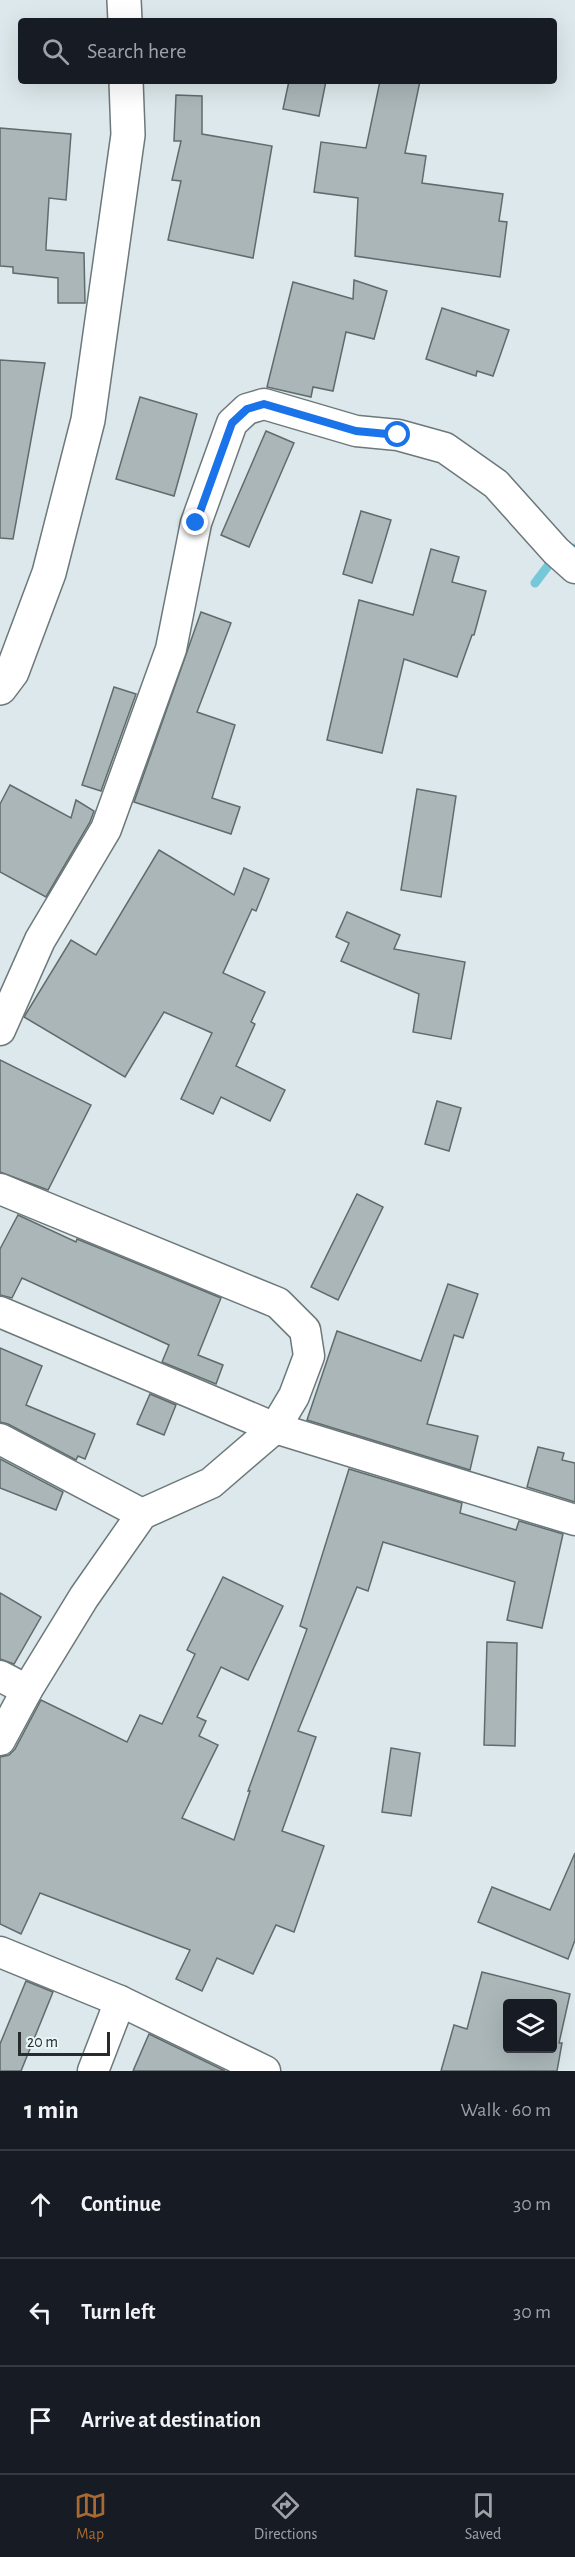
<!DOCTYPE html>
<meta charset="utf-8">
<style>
body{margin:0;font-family:"Alegreya Sans",sans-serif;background:#20242c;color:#f1f3f6}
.controls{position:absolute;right:18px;bottom:18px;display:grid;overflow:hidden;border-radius:6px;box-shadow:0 6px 24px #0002}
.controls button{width:54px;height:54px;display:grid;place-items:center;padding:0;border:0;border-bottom:2px solid #363941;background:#171b24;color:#f1f3f6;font:30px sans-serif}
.scale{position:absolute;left:18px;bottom:15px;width:92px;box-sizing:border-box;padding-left:6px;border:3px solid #272b2c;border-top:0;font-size:16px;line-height:21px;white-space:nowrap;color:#272b2c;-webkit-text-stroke:4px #e9f6f8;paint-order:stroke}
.stop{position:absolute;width:18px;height:18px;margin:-14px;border:4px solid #1a73e8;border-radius:50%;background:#fff}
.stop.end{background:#1a73e8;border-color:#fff;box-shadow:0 2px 6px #0008}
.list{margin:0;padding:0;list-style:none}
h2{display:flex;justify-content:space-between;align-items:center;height:78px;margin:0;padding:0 24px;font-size:26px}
h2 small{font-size:20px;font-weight:400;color:#9ea1a6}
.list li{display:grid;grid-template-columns:39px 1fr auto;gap:18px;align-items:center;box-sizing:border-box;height:108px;padding:0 24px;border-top:2px solid #363941}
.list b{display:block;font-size:22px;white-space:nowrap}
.list em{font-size:20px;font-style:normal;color:#9ea1a6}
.icon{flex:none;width:33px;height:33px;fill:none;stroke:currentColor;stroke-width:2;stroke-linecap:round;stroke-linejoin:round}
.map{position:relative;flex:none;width:575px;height:2071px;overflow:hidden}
.search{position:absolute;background:#171b24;box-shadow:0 6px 24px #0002;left:18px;right:18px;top:18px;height:66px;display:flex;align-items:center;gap:15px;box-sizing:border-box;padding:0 21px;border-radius:6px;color:#9ea1a6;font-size:22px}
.sheet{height:402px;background:#171b24}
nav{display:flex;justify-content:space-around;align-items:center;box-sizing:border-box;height:84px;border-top:2px solid #363941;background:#171b24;font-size:16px;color:#9ea1a6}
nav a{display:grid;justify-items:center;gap:3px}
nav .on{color:#a96931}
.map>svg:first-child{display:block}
</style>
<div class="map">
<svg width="575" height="2071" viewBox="0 0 575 2071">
<rect width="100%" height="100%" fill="#dce8eb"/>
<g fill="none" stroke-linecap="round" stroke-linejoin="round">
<path stroke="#74c8d8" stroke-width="9" d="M535,583L551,562L575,548"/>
</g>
<g fill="#aab6b8" stroke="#606b6d" stroke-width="1.5" fill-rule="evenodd">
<path d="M289,81H326L319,116L283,109Z"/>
<path d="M380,81H420L405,153L426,156L422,183L503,194L499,221L507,222L500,277L355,256L358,198L314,192L321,142L366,148Z"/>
<path d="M176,95L202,96V134L272,146L253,258L168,240L181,181L172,180L181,141H174Z"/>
<path d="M0,128L71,134L66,200L49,198L46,247V250L84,253L85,303H58V278L13,273V267L0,266Z"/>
<path d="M354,280L387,291L374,339L346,332L333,391L313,387L311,397L267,387L293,282L353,299Z"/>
<path d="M442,308L509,330L493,376L477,371L476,376L426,359Z"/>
<path d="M0,360L45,363L13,539L0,538Z"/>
<path d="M140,397L197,414L174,496L116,479Z"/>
<path d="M266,431L294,443L249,547L221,535Z"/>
<path d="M361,511L391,520L372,583L343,574Z"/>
<path d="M431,549L459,557L452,582L486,591L474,635H472L457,677L404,659L382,753L327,740L359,600L413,615Z"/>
<path d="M201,612L231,623L197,712L235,725L212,798L240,807L231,834L134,802Z"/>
<path d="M114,687L136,694L101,791L82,785Z"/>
<path d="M10,785L71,818L76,800L94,811L90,822L46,897L0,872V804Z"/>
<path d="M417,789L456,796L441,897L401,890Z"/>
<path d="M159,850L234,895L244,868L269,879L256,911L252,909L223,973L265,992L251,1022L255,1024L236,1066L285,1090L270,1121L221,1097L213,1114L181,1099L212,1033L164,1012L125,1077L24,1017L71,940L96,955Z"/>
<path d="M347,912L400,935L394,949L465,962L451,1039L413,1032L419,994L341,961L349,943L336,937Z"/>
<path d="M0,1060L91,1105L48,1190L0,1172Z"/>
<path d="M437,1101L461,1108L449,1151L425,1144Z"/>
<path d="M357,1194L383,1207L338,1300L311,1287Z"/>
<path d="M18,1215L76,1242L77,1239L221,1298L198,1355L223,1365L216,1384L162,1362L169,1345L22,1278L12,1298L0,1295V1249Z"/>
<path d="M448,1284L478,1294L463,1338L454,1335L427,1424L478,1436L470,1470L307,1420L337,1331L421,1361Z"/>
<path d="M0,1348L42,1366L26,1405L95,1434L85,1459L78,1456L76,1460L8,1424L0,1422Z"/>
<path d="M150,1394L176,1405L164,1435L137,1424Z"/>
<path d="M538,1447L564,1453L562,1460L575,1463V1502L527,1487Z"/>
<path d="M0,1459L63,1492L56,1510L0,1488Z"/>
<path d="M349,1469L462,1503L460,1513L516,1530L519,1521L563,1534L542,1628L507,1620L515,1582L383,1542L368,1591L357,1587L298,1731L316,1737L282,1831L324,1846L294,1932L276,1925L253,1974L217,1958L202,1991L176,1979L190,1950L40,1893L21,1934L0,1924V1757L9,1755L15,1749L41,1700L127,1742L140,1715L162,1724L195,1654L187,1650L223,1577L283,1606L248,1680L221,1667L197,1717L206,1721L199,1736L218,1745L182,1818L234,1840L250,1791H248L307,1629L300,1626Z"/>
<path d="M0,1593L41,1617L14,1664L0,1659Z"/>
<path d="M487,1642L517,1643L515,1746L484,1745Z"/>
<path d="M391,1748L420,1753L411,1816L382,1812Z"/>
<path d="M575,1853V1940L568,1959L478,1922L492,1887L550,1910Z"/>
<path d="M482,1972L570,1994L559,2043H562L557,2071H441L454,2025L467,2029ZM507,2004H552V2049H507Z"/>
<path d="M26,1981L53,1992L21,2071H0V2044Z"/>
<path d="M149,2034L225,2071H133Z"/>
</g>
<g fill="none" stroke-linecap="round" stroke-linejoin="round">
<defs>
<g id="minor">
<path d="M0,1030L40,940L106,829L171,649L196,523L232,423L247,409L264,404L356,431L398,435L445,448L496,484L556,551L575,568"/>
<path d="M0,1189L278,1303L305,1330L309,1356L294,1396L275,1428L211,1483L142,1514L84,1597L27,1690L0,1740"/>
<path d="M0,1312L275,1428L575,1520"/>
<path d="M0,1439L142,1514"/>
<path d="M0,1676L27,1690"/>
<path d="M0,1952L120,2001L265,2071"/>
<path d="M93,2071L120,2001"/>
</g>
<g id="tertiary">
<path d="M124,0L125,21"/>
<path d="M0,688L12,672L49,573L88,420L128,135L126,81"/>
</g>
</defs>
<use href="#minor" stroke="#6c787a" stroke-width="33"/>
<use href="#tertiary" stroke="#6c787a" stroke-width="36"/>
<use href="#minor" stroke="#fff" stroke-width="30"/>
<use href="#tertiary" stroke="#fff" stroke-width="33"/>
</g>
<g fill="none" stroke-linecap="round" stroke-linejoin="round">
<path stroke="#1a73e8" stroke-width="8" d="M196,523L232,423L247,409L264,404L356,431L398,435"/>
</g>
</svg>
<div class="controls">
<button><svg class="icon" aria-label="layers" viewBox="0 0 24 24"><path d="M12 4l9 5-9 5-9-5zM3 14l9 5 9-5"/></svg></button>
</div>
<div class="scale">20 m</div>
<div class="stop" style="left:398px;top:435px"></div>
<div class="stop end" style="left:196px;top:523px"></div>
<div class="search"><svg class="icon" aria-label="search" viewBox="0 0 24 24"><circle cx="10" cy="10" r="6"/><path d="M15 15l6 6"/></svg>Search here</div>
</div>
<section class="sheet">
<h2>1 min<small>Walk · 60 m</small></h2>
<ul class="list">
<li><svg class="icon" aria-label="ahead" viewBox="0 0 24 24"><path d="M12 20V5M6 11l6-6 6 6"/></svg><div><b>Continue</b></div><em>30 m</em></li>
<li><svg class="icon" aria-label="left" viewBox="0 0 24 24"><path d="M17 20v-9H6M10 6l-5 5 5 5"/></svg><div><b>Turn left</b></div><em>30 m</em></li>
<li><svg class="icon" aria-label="arrive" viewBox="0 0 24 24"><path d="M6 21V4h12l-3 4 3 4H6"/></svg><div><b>Arrive at destination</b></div></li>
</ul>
</section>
<nav>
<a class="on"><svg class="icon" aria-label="map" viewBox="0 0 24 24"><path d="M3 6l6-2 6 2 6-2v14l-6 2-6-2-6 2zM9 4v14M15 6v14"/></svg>Map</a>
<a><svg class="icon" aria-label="directions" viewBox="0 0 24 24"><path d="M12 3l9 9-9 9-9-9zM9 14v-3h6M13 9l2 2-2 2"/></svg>Directions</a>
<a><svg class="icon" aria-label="saved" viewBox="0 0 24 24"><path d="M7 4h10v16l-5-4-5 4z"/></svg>Saved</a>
</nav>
